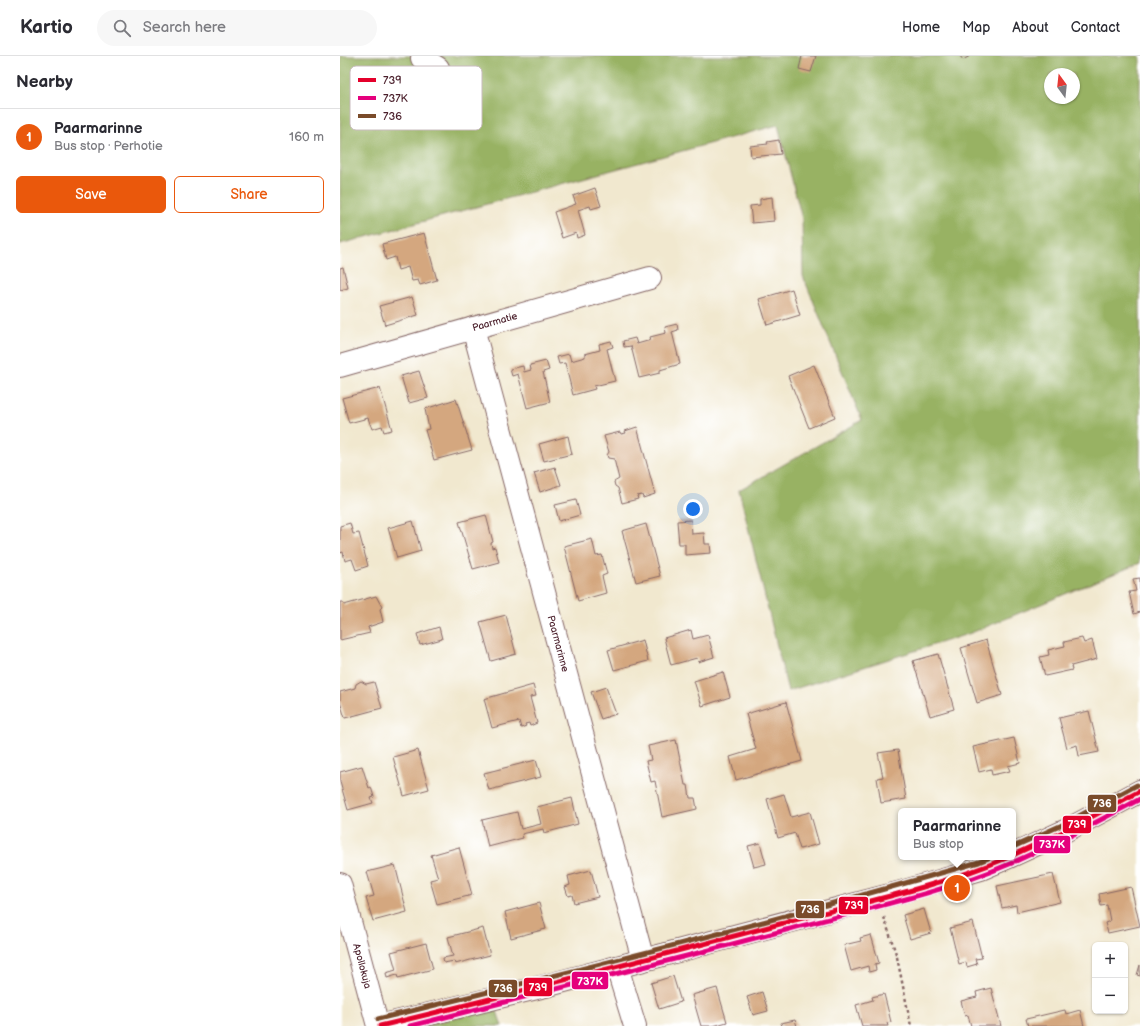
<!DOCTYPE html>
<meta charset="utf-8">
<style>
body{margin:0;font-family:"Balsamiq Sans",sans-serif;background:#f7f7f7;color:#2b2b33}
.controls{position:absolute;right:12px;bottom:12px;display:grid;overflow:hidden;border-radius:6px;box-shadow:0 1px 3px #0004}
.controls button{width:36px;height:36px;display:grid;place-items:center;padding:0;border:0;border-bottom:1px solid #e1e1e2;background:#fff;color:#2b2b33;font:20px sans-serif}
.compass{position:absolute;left:704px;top:12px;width:36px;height:36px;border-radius:50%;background:#fff;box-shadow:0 1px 3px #0004;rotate:345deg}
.you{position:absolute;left:353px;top:453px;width:14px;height:14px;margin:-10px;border:3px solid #fff;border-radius:50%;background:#1a73e8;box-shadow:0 0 0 6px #1a73e833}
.badge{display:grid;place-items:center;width:26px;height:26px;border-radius:50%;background:#ea580c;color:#fff;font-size:13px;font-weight:700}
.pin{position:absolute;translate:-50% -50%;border:2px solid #fff;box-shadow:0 1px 4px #0006}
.popup{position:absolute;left:558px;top:752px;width:118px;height:52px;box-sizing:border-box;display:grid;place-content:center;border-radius:6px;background:#fff;filter:drop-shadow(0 1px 3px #0005);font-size:13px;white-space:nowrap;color:#7c7c81}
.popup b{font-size:15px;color:#2b2b33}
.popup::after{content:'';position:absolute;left:50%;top:100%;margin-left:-8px;border:8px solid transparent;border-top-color:#fff}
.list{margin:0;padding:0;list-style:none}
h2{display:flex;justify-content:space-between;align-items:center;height:52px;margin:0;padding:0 16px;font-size:17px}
h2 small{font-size:13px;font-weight:400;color:#7c7c81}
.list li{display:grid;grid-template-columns:26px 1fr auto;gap:12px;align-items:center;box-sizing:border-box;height:56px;padding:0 16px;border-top:1px solid #e1e1e2}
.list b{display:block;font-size:15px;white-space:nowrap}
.list p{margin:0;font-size:13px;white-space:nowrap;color:#7c7c81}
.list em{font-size:13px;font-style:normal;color:#7c7c81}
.actions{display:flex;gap:8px;padding:12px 16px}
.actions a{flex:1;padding:9px 0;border:1px solid #ea580c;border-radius:6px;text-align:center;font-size:14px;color:#ea580c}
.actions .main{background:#ea580c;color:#fff}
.icon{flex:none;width:22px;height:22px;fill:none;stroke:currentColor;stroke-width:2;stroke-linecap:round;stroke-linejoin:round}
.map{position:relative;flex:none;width:800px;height:970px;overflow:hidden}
header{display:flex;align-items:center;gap:24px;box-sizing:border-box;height:56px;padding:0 20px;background:#fff;border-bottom:1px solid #e1e1e2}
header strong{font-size:19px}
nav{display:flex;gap:22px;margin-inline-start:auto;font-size:14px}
.search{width:280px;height:36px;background:#f7f7f7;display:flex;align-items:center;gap:10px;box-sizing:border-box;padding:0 14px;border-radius:22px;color:#7c7c81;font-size:15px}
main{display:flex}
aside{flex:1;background:#fff}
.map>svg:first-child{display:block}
</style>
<header>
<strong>Kartio</strong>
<div class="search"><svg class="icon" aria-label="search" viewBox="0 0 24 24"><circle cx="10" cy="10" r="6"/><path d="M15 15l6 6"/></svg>Search here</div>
<nav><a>Home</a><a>Map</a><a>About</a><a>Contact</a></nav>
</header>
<main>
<aside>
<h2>Nearby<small></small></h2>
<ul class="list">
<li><span class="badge">1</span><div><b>Paarmarinne</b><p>Bus stop · Perhotie</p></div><em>160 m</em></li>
</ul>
<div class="actions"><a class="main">Save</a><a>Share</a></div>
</aside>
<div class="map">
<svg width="800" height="970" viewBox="0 0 800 970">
<rect width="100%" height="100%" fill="#fff"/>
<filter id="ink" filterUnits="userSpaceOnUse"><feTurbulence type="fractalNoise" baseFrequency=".025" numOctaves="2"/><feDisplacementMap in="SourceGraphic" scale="8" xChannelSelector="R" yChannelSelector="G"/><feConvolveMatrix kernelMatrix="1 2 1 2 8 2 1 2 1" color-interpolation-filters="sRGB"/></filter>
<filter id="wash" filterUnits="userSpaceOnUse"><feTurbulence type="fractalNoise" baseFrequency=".012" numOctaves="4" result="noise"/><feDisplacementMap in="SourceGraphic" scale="16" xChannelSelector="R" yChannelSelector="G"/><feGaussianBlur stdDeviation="0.9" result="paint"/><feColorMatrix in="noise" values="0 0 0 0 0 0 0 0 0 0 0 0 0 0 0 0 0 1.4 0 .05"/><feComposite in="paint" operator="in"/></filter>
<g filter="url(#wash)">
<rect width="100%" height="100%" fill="#f1e8cf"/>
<g fill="#98b263" stroke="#716847" fill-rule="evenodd">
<path d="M0,0H800V507L631,577L448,635L399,434L522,364L463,220L462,163L438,69L0,188ZM710,18H734V42H710Z"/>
<path d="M154,946L162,970H40Z"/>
</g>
<g id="blocks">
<g fill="#d4a77f">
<path d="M462,0H476L471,16L459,13Z"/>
<path d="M620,0H630L623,4Z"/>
<path d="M439,84L441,98L411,101L410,90L428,88L427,86Z"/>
<path d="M255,132L261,150L251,153L250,150L238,154L245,179L237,182L236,177L222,182L214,156L236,148L233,140Z"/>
<path d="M432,141L434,165L412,167L410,150L420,149V143Z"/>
<path d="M84,177L97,224L80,229L78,224L72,225L68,211L58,214L55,201L46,204L42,188Z"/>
<path d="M3,211L8,232L0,234V212Z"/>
<path d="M452,233L460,259L427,269L419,243Z"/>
<path d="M72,241L78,259L45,269L39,250Z"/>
<path d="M337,268L338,274L332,276L340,308L320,314V317L299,322L291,290L284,291L283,285L295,282L297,288L311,284L310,281L326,277L325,271Z"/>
<path d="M271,285L273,291L267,293L275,325L254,330L255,333L233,339L225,307L219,308L217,301L229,298L231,305L245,301V298L260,294L259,288Z"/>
<path d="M206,305L209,314L203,316L210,346L187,352L178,318L172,320L170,313L183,310L184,316L191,314L190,309Z"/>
<path d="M474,309L495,361L469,372L448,320Z"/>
<path d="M79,315L88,342L69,347L61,320Z"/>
<path d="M40,332L52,374L44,376L42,370L32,373L28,362L9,367L2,342Z"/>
<path d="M116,343L132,394L94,404L85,374L89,373L85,353Z"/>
<path d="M297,371L315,438L303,442L302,439L297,440L298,443L282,447L278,432L275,430L274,426L279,423L274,403L268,402L267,399L269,396L264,380L280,376L281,378L286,377L285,375Z"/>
<path d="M228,380L232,398L204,405L199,388Z"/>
<path d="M215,411L221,429L200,436L194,417Z"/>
<path d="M236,444L240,459L219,465L215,449Z"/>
<path d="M146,459L153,486L151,487L152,492L155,491L159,506L133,513L119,466Z"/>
<path d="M351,464L352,478L364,477L365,488H370L371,497L345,499V488H339L337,465Z"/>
<path d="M73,465L81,495L57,502L48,472Z"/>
<path d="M10,467L13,478L19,477L28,510L16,514L12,503L5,505L3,496L0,497V470Z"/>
<path d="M306,468L320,520L296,526L282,475Z"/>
<path d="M252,483L256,500L262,499L267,518L262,520L266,537L238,545L224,490Z"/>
<path d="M800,522V556L794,558L789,536L796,535L793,523Z"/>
<path d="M36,540L42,551L40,553L43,566L28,571L30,577L0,584V546H3L4,549Z"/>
<path d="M166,559L176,598L151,605L140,566Z"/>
<path d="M99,571L102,583L80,589L77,578Z"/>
<path d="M351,574L353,583L368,579L374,601L358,606L357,602L331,609L324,582Z"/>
<path d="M742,582L744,587L752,584L757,603L731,610L732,614L705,620L700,601L709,599L708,594L725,590L724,586Z"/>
<path d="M303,584L308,605L274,614L268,594Z"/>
<path d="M646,584L662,639L637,647L621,592Z"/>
<path d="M598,598L614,653L590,660L573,605Z"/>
<path d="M383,616L390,641L362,650L354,625Z"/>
<path d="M21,625L26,628L34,626L42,652L5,662L0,646V636L15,632L16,628Z"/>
<path d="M193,629L196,640L190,641L197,667L190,670L189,667L185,668L186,670L181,672L179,665L152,672L144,643Z"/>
<path d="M266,631L276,658L261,663L251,636Z"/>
<path d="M446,646L462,705L396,724L390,701L416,693L406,658Z"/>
<path d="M749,655L759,696L739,700L737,689L727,692L719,662Z"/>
<path d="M674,682L680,707L668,710L670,715L652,719L651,713L639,716L633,691Z"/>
<path d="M336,684L345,729H348L350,742H355L357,753L322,761L315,725L311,726L306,705L311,704L308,690Z"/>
<path d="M78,694L89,733L64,740L53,701Z"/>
<path d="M558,694L566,743L541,747L537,722L543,721L538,697Z"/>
<path d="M196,704L201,721L149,734L144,717Z"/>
<path d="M22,710L29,732L31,731L34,741L31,742L33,747L8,754L0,726V716Z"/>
<path d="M444,738L451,761L470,756L479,788L460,793L455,777L438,782L427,743Z"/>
<path d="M232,742L238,768L204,777L203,773L182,778L183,782L148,791L142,764L177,756L181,773L201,768L197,751Z"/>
<path d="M420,787L426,808L414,811L408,790Z"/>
<path d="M119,791L132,839L97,848L90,824L98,822L91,799Z"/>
<path d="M55,809L67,856L33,865L26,842L34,840L27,816Z"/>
<path d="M251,814L258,841L234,847L232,839L228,840L225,831L230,829L228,820Z"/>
<path d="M713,818L720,846L677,856L676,849L662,852L657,830Z"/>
<path d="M791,831L800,870L768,877L765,867L770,865L767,849L761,850L759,838Z"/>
<path d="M199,847L206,873L171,882L165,856Z"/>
<path d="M584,853L591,877L570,883L563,859Z"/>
<path d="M633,866L642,902L635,903L637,908L627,911L626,906L619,908L610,872Z"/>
<path d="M143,872L150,899L115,908L114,905L104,907L103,902L113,900L108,881Z"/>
<path d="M531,879L539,907L535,908L536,914L529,916L528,910L511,915L504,889L521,885L520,882Z"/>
<path d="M86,887L93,913L58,922L57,919L47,922L46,917L56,914L51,896Z"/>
<path d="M800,909V920L797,919Z"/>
<path d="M333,920L341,946L319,953L311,927Z"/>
<path d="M377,932L387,966L373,970H361L352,939Z"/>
<path d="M651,932L661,970H631L628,959L625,960L621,945L637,941L636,936Z"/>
<path d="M422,936L428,955L413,959L407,941Z"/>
<path d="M544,938L551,966L547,967L548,970H522L516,949L533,944L532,941Z"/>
<path d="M725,954L726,958L740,954L744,970H688L686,963Z"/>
<path d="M455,964L457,970H442L441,967Z"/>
</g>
</g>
</g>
<g filter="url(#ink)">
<use href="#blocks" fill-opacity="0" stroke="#846564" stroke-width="1"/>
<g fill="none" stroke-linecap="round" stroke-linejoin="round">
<defs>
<g id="minor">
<path d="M82,2L98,12"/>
<path id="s1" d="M133,272L303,904"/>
<path id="s2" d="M0,310L310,222"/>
<path d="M673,799L725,775L800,735"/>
<path id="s3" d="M0,828L38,970"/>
<path d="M277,911L295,970"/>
<path d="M40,970L205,930L561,836L641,813L669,801"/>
</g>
</defs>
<use href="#minor" stroke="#846564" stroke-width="24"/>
<path stroke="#846564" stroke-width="2.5" stroke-dasharray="3 3" stroke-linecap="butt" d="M544,861L557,901L571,970"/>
<use href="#minor" stroke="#fff" stroke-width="22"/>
<defs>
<g id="bus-1">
<path d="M673,799L725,775L800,735"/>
<path d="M40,970C174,938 307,903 440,868C516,848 596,832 669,801"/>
</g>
<g id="bus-2">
<path d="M676,805L728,781L800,743"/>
<path d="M70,970C196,939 321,907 446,874C521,854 600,838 672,807"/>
</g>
<g id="bus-3">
<path d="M673,791L722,769L797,729"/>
<path d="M38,963C239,914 440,864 639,806L651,801"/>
</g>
</defs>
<use href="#bus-1" stroke="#fff" stroke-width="8"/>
<use href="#bus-2" stroke="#fff" stroke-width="8"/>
<use href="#bus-3" stroke="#fff" stroke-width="8"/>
<use href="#bus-1" stroke="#e4002b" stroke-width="5"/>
<use href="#bus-2" stroke="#e5007d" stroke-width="5"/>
<use href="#bus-3" stroke="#7a4b2a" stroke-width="5"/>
</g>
</g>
<g text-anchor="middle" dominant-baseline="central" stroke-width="4" stroke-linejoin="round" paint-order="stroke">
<g font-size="10" fill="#4a1f2b" stroke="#fff">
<text stroke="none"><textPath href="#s2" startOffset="161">Paarmatie</textPath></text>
<text stroke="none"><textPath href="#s1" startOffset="327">Paarmarinne</textPath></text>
<text stroke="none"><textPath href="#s3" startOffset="85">Apollokuja</textPath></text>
</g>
</g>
<rect x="10" y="10" width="132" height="64" rx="6" fill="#fff" stroke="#c9bcbf" stroke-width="1"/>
<rect x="18" y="22" width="18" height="4" fill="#e4002b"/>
<rect x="18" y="40" width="18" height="4" fill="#e5007d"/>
<rect x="18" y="58" width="18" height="4" fill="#7a4b2a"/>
<g font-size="11" fill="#4a1f2b">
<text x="43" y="28">739</text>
<text x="43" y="46">737K</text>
<text x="43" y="64">736</text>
</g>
<g stroke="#fff" stroke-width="1.5">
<rect x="747" y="738" width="30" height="19" rx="4" fill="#7a4b2a"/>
<rect x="722" y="759" width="30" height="19" rx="4" fill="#e4002b"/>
<rect x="693" y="779" width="38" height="19" rx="4" fill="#e5007d"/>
<rect x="498" y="840" width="31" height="19" rx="4" fill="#e4002b"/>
<rect x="455" y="844" width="30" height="19" rx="4" fill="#7a4b2a"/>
<rect x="231" y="915" width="38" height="19" rx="4" fill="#e5007d"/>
<rect x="183" y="921" width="30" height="20" rx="4" fill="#e4002b"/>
<rect x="148" y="923" width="30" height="19" rx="4" fill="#7a4b2a"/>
</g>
<g font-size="11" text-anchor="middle" font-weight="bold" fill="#fff">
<text x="762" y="751">736</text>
<text x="737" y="772">739</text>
<text x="712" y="792">737K</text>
<text x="514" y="853">739</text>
<text x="470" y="857">736</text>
<text x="250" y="929">737K</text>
<text x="198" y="935">739</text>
<text x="163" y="936">736</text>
</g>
</svg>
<div class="controls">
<button>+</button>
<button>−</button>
</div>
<svg class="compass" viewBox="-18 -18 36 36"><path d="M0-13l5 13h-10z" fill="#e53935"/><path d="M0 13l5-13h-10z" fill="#7c7c81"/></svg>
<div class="you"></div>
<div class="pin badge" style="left:617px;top:832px">1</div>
<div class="popup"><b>Paarmarinne</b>Bus stop</div>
</div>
</main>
